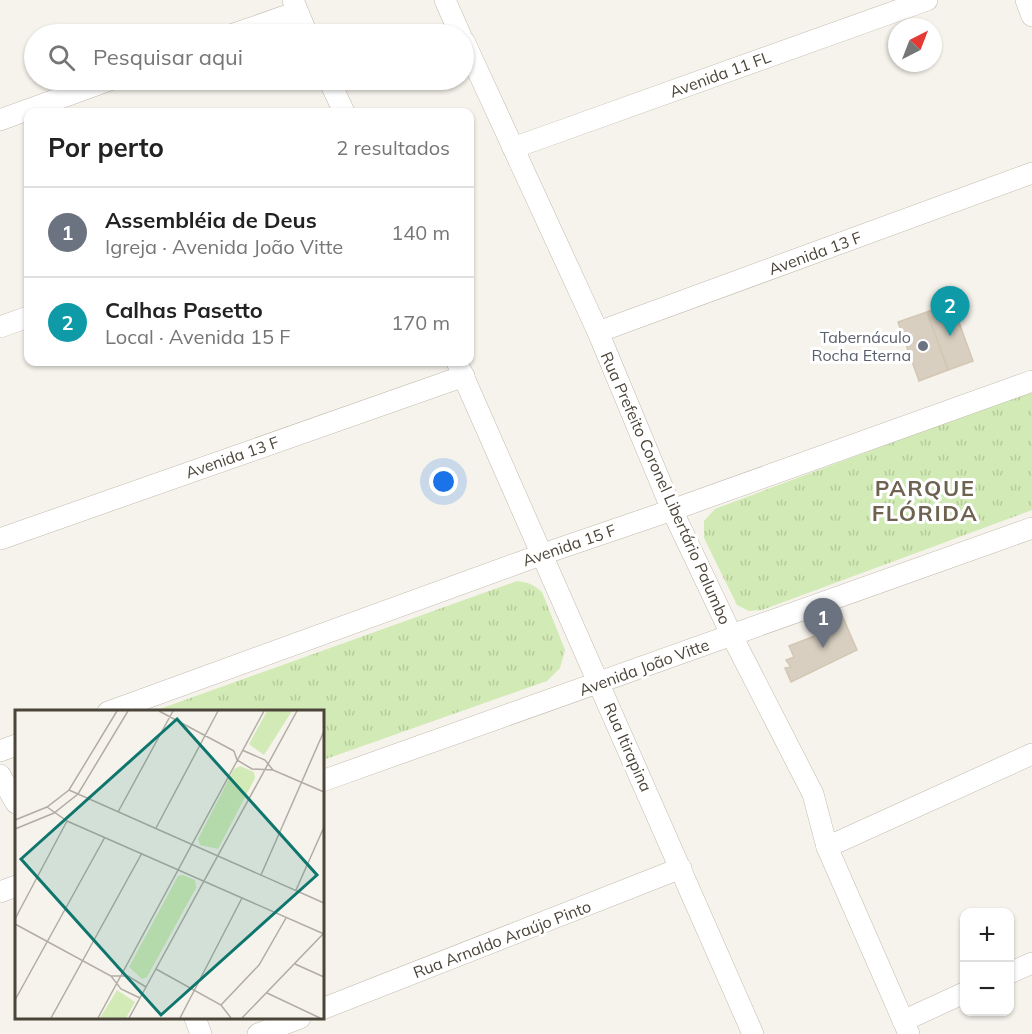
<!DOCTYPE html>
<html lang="pt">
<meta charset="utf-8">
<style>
body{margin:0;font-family:Mulish,sans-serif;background:#f6f6f6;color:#222}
.controls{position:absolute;right:18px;bottom:18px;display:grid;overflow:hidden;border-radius:12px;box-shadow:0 2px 4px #0004}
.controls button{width:54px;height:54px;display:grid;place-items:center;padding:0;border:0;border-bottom:2px solid #e0e0e0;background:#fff;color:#222;font:30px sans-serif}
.compass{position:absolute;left:888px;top:18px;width:54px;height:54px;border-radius:50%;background:#fff;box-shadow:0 2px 4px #0004;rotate:42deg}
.you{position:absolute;left:444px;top:482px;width:21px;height:21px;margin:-15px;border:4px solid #fff;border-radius:50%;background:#1a73e8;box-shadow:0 0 0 9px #1a73e833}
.badge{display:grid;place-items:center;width:39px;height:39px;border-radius:50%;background:#fc3f1d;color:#fff;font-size:20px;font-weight:700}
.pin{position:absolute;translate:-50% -50px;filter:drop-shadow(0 2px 3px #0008)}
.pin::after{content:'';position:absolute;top:32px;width:21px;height:18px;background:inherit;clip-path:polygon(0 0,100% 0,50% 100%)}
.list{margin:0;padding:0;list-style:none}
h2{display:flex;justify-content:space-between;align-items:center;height:78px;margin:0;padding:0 24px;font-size:26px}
h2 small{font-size:20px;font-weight:400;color:#767676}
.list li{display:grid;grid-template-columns:39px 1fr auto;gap:18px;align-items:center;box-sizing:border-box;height:90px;padding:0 24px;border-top:2px solid #e0e0e0}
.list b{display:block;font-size:22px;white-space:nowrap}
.list p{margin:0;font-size:20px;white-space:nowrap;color:#767676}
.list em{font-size:20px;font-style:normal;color:#767676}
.icon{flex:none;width:33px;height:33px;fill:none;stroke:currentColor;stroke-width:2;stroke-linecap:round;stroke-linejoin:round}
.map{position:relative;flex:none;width:1032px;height:1034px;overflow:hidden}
.search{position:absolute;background:#fff;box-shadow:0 2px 4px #0004;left:24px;top:24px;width:450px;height:66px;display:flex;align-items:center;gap:15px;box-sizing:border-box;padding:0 21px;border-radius:33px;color:#767676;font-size:22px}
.panel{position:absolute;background:#fff;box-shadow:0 2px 4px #0004;left:24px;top:108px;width:450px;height:258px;border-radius:12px}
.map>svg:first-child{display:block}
</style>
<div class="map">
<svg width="1032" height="1034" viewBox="0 0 1032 1034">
<defs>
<pattern id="grass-tufts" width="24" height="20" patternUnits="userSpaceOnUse" patternTransform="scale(1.5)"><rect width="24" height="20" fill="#d2eab5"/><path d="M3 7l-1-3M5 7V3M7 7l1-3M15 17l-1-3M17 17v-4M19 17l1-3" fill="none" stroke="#b6ca9c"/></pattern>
</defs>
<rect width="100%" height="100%" fill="#f6f3ec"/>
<g fill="url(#grass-tufts)">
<path d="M1032,390V510L762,610L749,611L737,605L704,538V521L715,509Z"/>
<path d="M517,581C528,582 534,585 542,592L565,650L560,668L547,681L323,760L322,712L154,711Z"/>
</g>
<g fill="#d8cfc1" stroke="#d3c7b4" stroke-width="1.5">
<path d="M952,303L973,361L948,370L927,312Z"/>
<path d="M927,312L948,370L919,381L898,322Z"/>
<path d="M841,613L857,650L791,682L785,668L791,667L786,660L794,657L789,646L835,628L830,617Z"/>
</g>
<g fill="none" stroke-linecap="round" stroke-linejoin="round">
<defs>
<g id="minor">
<path d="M293,0L307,34"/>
<path d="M445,0L460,34"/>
<path d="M1026,0L1032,16"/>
<path d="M234,34L297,12"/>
<path d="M464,41L598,332L672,510L732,636L813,794L827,847L909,1034"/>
<path d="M329,80L344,112"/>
<path d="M0,120L110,80"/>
<path d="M513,148L927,0"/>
<path d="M0,327L28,317"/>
<path d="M598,332L1032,173"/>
<path d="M457,362L753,1034"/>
<path d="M0,539L464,376"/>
<path d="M108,712L543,554L672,510L1032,381"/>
<path d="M0,751L16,745"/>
<path d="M0,775L16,803"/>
<path d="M322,781L1032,528"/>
<path d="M827,847L1032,754"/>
<path d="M0,892L16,886"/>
<path d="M1010,973L1032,963"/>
<path d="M322,1009L681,868"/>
<path d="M195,1018L201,1034"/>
<path d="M903,1021L964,993"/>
<path d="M258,1034L300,1018"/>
</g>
</defs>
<use href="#minor" stroke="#c2bbae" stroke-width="22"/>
<use href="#minor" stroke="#fff" stroke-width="21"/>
</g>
<circle fill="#6b7280" stroke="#fff" stroke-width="2" cx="923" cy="346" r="6"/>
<g text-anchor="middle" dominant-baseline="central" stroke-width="6" stroke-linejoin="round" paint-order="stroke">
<g font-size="16" fill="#4b4439" stroke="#fff">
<text transform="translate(720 74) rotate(-20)">Avenida 11 FL</text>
<text transform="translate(815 253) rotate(-20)">Avenida 13 F</text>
<text transform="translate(232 457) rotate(-19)">Avenida 13 F</text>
<text transform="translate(666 488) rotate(66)">Rua Prefeito Coronel Libertário Palumbo</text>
<text transform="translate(569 545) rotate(-19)">Avenida 15 F</text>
<text transform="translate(644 667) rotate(-20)">Avenida João Vitte</text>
<text transform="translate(628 747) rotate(66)">Rua Itirapina</text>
<text transform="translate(502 939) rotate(-21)">Rua Arnaldo Araújo Pinto</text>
</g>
<g font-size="16" fill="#5b616d" stroke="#fff" text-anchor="end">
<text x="911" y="337">Tabernáculo<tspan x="911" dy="18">Rocha Eterna</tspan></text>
</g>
<g font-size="22" font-weight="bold" letter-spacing="1.5" fill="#6e6250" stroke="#fff">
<text x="925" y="488">PARQUE<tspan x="925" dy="25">FLÓRIDA</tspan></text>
</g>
</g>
<g transform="translate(15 710)">
<rect width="309" height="309" fill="#f6f3ec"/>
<path d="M252,1H277L249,45L234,34ZM225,56L239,62L240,68L203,139L185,135L183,129L219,59ZM168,165L180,170L181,178L132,267L127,269L114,257L163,166ZM102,280L120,292L111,308H85Z" fill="#d2eab5"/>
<path fill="none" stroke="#b2ada4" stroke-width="1.5" d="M144,1L219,41M227,40L250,50L258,60M219,41L222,50L237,59L258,60L309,82M54,80L309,193M32,97L52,111L309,224M103,102L158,1M0,110L32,97L54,80L102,1M141,118L203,1M0,119L39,103L63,84L113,1M246,165L309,21M281,180L309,117M0,209L52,111M0,214L96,266L106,279L125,288M280,254L309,267M141,259L206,295L216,308M96,266H113L131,277M252,283L305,308M0,290L90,127M206,295L244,255L271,208M36,308L127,143M83,308L249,1M114,308L282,1M165,308L227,188M227,308L308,224"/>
<path fill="#0f766e" fill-opacity="0.15" stroke="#0f766e" stroke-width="3" d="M162,9L302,165L146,305L6,149Z"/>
<rect width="309" height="309" fill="none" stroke="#4b4439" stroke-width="3"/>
</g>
</svg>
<div class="controls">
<button>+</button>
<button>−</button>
</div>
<svg class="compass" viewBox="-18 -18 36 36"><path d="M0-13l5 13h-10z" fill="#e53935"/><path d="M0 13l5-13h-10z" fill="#767676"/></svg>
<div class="you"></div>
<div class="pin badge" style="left:823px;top:648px;background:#6b7280">1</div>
<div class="pin badge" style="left:950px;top:336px;background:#0f9aa8">2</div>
<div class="search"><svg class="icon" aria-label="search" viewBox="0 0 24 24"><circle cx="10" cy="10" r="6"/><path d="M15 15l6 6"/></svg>Pesquisar aqui</div>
<section class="panel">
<h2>Por perto<small>2 resultados</small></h2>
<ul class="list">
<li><span class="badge" style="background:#6b7280">1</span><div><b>Assembléia de Deus</b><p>Igreja · Avenida João Vitte</p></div><em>140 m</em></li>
<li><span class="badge" style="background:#0f9aa8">2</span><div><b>Calhas Pasetto</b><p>Local · Avenida 15 F</p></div><em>170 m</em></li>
</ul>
</section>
</div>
